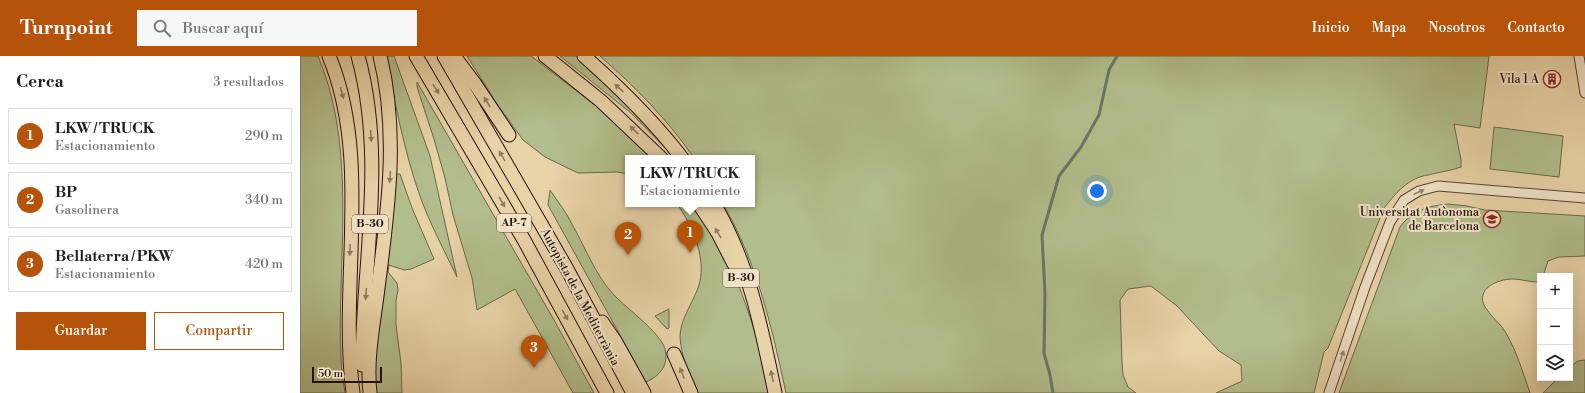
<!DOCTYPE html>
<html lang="es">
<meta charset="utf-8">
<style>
body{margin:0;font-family:"Libre Bodoni",serif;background:#f6f6f6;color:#202124}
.controls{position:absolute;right:12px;bottom:12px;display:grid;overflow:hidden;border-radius:0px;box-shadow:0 4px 16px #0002}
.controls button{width:36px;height:36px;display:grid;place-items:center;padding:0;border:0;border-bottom:1px solid #e0e0e0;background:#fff;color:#202124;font:20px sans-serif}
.scale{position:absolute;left:12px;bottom:10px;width:70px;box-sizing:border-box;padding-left:4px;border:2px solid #28130b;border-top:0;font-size:11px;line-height:14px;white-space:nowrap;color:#28130b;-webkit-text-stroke:3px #f0e2c6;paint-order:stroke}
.you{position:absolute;left:797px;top:135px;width:14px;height:14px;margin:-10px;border:3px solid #fff;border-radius:50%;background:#1a73e8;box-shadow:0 0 0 6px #1a73e833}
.badge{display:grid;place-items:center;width:26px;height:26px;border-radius:50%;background:#b45309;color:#fff;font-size:13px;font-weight:700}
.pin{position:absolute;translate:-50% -33px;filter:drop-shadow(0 1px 2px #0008)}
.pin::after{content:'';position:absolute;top:21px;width:14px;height:12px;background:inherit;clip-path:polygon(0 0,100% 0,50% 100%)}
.popup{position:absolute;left:325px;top:99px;width:130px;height:52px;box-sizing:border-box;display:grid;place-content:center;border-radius:0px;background:#fff;filter:drop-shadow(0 1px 3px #0005);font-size:13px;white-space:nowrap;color:#757577}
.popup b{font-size:15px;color:#202124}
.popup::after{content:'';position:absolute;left:50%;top:100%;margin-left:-8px;border:8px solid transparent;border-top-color:#fff}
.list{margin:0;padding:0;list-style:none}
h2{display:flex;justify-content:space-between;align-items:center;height:52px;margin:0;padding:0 16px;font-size:17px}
h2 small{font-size:13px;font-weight:400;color:#757577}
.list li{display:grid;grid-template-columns:26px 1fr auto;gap:12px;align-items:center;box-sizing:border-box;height:56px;margin:0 8px 8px;padding:0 8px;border:1px solid #e0e0e0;border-radius:0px}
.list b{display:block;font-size:15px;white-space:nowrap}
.list p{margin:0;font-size:13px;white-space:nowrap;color:#757577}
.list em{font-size:13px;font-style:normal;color:#757577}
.actions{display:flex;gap:8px;padding:12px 16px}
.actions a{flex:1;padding:9px 0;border:1px solid #b45309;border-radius:0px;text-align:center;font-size:14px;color:#b45309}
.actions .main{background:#b45309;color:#fff}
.icon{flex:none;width:22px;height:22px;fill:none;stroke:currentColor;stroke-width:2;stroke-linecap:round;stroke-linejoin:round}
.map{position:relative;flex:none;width:1285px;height:337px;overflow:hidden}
header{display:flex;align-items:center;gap:24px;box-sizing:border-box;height:56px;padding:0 20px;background:#b45309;color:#fff}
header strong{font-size:19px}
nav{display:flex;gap:22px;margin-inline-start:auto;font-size:14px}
.search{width:280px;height:36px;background:#f6f6f6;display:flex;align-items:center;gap:10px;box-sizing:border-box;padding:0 14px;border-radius:0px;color:#757577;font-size:15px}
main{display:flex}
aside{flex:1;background:#fff}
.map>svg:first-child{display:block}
</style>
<header>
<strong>Turnpoint</strong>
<div class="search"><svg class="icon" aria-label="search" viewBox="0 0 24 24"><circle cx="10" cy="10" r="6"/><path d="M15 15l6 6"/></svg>Buscar aquí</div>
<nav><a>Inicio</a><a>Mapa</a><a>Nosotros</a><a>Contacto</a></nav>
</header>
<main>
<aside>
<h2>Cerca<small>3 resultados</small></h2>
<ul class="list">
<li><span class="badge">1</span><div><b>LKW / TRUCK</b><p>Estacionamiento</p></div><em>290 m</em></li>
<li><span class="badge">2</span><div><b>BP</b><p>Gasolinera</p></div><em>340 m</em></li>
<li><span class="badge">3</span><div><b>Bellaterra / PKW</b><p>Estacionamiento</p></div><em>420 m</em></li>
</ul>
<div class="actions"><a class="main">Guardar</a><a>Compartir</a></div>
</aside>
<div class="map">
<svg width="1285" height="337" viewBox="0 0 1285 337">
<rect width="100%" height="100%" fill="#e8d2a8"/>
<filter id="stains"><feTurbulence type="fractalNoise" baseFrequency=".005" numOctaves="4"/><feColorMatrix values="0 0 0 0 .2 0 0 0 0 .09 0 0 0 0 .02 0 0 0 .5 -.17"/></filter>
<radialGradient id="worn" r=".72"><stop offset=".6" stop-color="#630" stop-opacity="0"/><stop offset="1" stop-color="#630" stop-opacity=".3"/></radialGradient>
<g fill="#b1bd8b" stroke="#6c684b">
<path d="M0,0H18C49,73 43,156 41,234C40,268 39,303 45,337H0Z"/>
<path d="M86,0H94L130,100L157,221C144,194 130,168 120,140C104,95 95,47 86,0Z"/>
<path d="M167,0H231L300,53L354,102H328V118L318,116L278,117L245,101L223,84L197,48Z"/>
<path d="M260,0H278L336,54L375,102L331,57Z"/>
<path d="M300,0H1189L1180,72L1154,68L1161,104V111C1150,115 1139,116 1128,119C1108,122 1096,137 1084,152L1028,292L1024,296L1014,337H916L942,325L941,309L919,295L877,250L851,230L828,233L820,244L822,306L823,319L828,331L836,337H486C472,272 457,206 423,148H452V102H394C368,64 335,31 300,0Z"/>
<path d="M117,26L254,264L294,337H273L215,233L177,254L172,222L153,159L145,122L134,83L117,31Z"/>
<path d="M1194,71L1263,80L1259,121L1190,113Z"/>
<path d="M95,118H100L112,152L134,203L111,213L104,214L89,209L88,216L97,227L98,234L96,245V269L101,307L102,337H73L72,313Z"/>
<path d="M250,134C258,146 267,157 273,170C286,193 295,218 313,238C326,252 360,276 365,293C369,309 360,320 346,326L248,149Z"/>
<path d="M377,148H391C436,203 455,269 470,337H398C390,320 381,301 380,281C380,264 392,248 398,232C408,205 393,170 377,148Z"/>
<path d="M1148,148L1167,150L1185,154L1285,160V200L1259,201L1248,205L1243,220H1240V224L1237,226C1229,226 1221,223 1213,223C1197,223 1175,233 1185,251C1191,261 1201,268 1206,277C1217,296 1223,317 1230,337H1039L1100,171C1112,154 1129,150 1148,148Z"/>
<path d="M369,253V272L367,273L355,260Z"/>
<path d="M1285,304V337H1243L1258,322H1270V311L1278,305Z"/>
</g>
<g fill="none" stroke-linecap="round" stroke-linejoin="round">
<path stroke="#6b7667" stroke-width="3" d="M753,337L750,319L744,297L745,237L742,179L759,120L781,91L799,59L809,14L817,0"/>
<defs>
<g id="minor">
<path d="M1279,0L1285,37"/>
<path d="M1029,337L1065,231L1090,166L1104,144L1119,135L1138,130L1285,142"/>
</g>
<g id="highway">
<path d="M29,0C72,103 39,227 53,337"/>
<path d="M58,0C86,101 63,206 62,309"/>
<path d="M116,0L224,184L307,337"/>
<path d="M144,0L267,213L333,337"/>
<path d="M154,0L175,28L209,79"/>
<path d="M245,0L301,45L361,102"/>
<path d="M284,0C320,32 353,64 382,102"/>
<path d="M399,148L418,177L434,208"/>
<path d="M414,148C449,208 461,269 475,337"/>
<path d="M302,266L315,285L344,337"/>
<path d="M374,298L391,337"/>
<path d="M70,337C66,302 74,266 78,232C88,154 99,77 80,0"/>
</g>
</defs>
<use href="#minor" stroke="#584332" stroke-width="11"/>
<use href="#highway" stroke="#28130b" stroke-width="15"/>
<use href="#minor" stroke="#f0e2c6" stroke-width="9"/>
<use href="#highway" stroke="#e8d2a8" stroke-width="13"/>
</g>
<defs><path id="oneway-solid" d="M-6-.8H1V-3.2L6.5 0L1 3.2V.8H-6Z"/></defs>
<g fill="#927c61">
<use href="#oneway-solid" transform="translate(319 32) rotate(-137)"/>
<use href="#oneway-solid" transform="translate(136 33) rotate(59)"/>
<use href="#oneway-solid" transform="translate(42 37) rotate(74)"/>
<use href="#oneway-solid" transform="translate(187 46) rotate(-122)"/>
<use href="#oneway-solid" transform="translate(334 74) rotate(-136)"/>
<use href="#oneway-solid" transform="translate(71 80) rotate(86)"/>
<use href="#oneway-solid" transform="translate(202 100) rotate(-120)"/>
<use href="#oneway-solid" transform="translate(90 121) rotate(94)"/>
<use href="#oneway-solid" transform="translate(202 146) rotate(60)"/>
<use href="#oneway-solid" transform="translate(418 177) rotate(-121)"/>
<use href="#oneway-solid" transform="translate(50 194) rotate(92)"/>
<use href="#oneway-solid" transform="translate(66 238) rotate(94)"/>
<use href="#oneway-solid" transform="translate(265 259) rotate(61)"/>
<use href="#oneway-solid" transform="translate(382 317) rotate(-112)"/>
<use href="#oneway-solid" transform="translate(472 320) rotate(-102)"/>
</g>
<g fill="#968572">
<use href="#oneway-solid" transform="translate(1119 136) rotate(-24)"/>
<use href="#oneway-solid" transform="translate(1042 300) rotate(-71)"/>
</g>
<defs>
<symbol id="building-ring" viewBox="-11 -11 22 22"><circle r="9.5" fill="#f0e2c6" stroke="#8f2418" stroke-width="1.5"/><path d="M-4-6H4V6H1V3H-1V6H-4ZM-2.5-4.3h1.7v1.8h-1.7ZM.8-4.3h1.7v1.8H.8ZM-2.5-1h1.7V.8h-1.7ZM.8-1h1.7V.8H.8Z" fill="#8f2418"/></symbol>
<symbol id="university-ring" viewBox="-11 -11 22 22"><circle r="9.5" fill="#f0e2c6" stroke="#8f2418" stroke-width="1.5"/><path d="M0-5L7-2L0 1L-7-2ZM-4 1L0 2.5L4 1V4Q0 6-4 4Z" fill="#8f2418"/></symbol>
</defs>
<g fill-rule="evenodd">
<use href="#building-ring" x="1242" y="13" width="20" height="20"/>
<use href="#university-ring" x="1182" y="153" width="20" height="20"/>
</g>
<g text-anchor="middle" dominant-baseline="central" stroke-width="4" stroke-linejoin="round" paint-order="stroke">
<g fill="#f0e2c6" stroke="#645143" stroke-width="1">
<rect x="197" y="158" width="34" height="18" rx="3"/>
<rect x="52" y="159" width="36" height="18" rx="3"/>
<rect x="423" y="213" width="36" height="18" rx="3"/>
</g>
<g font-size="11" font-weight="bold" fill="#28130b">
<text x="214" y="167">AP-7</text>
<text x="70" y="168">B-30</text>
<text x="441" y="222">B-30</text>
</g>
<g font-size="12" fill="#28130b" stroke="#f0e2c6" text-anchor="end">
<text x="1239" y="23">Vila 1 A</text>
<text x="1179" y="156">Universitat Autònoma<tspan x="1179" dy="14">de Barcelona</tspan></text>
</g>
<g font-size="12" fill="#28130b" stroke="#f0e2c6">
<text transform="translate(280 241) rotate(62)">Autopista de la Mediterrània</text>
</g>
</g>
<rect width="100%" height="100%" filter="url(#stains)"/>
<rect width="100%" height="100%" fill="url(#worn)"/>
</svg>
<div class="controls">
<button>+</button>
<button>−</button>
<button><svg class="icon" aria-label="layers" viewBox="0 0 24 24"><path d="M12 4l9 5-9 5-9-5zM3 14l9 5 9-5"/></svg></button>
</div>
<div class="scale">50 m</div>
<div class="you"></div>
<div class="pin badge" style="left:390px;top:197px">1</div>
<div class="popup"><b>LKW / TRUCK</b>Estacionamiento</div>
<div class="pin badge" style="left:328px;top:199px">2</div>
<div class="pin badge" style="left:234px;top:312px">3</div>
</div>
</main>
